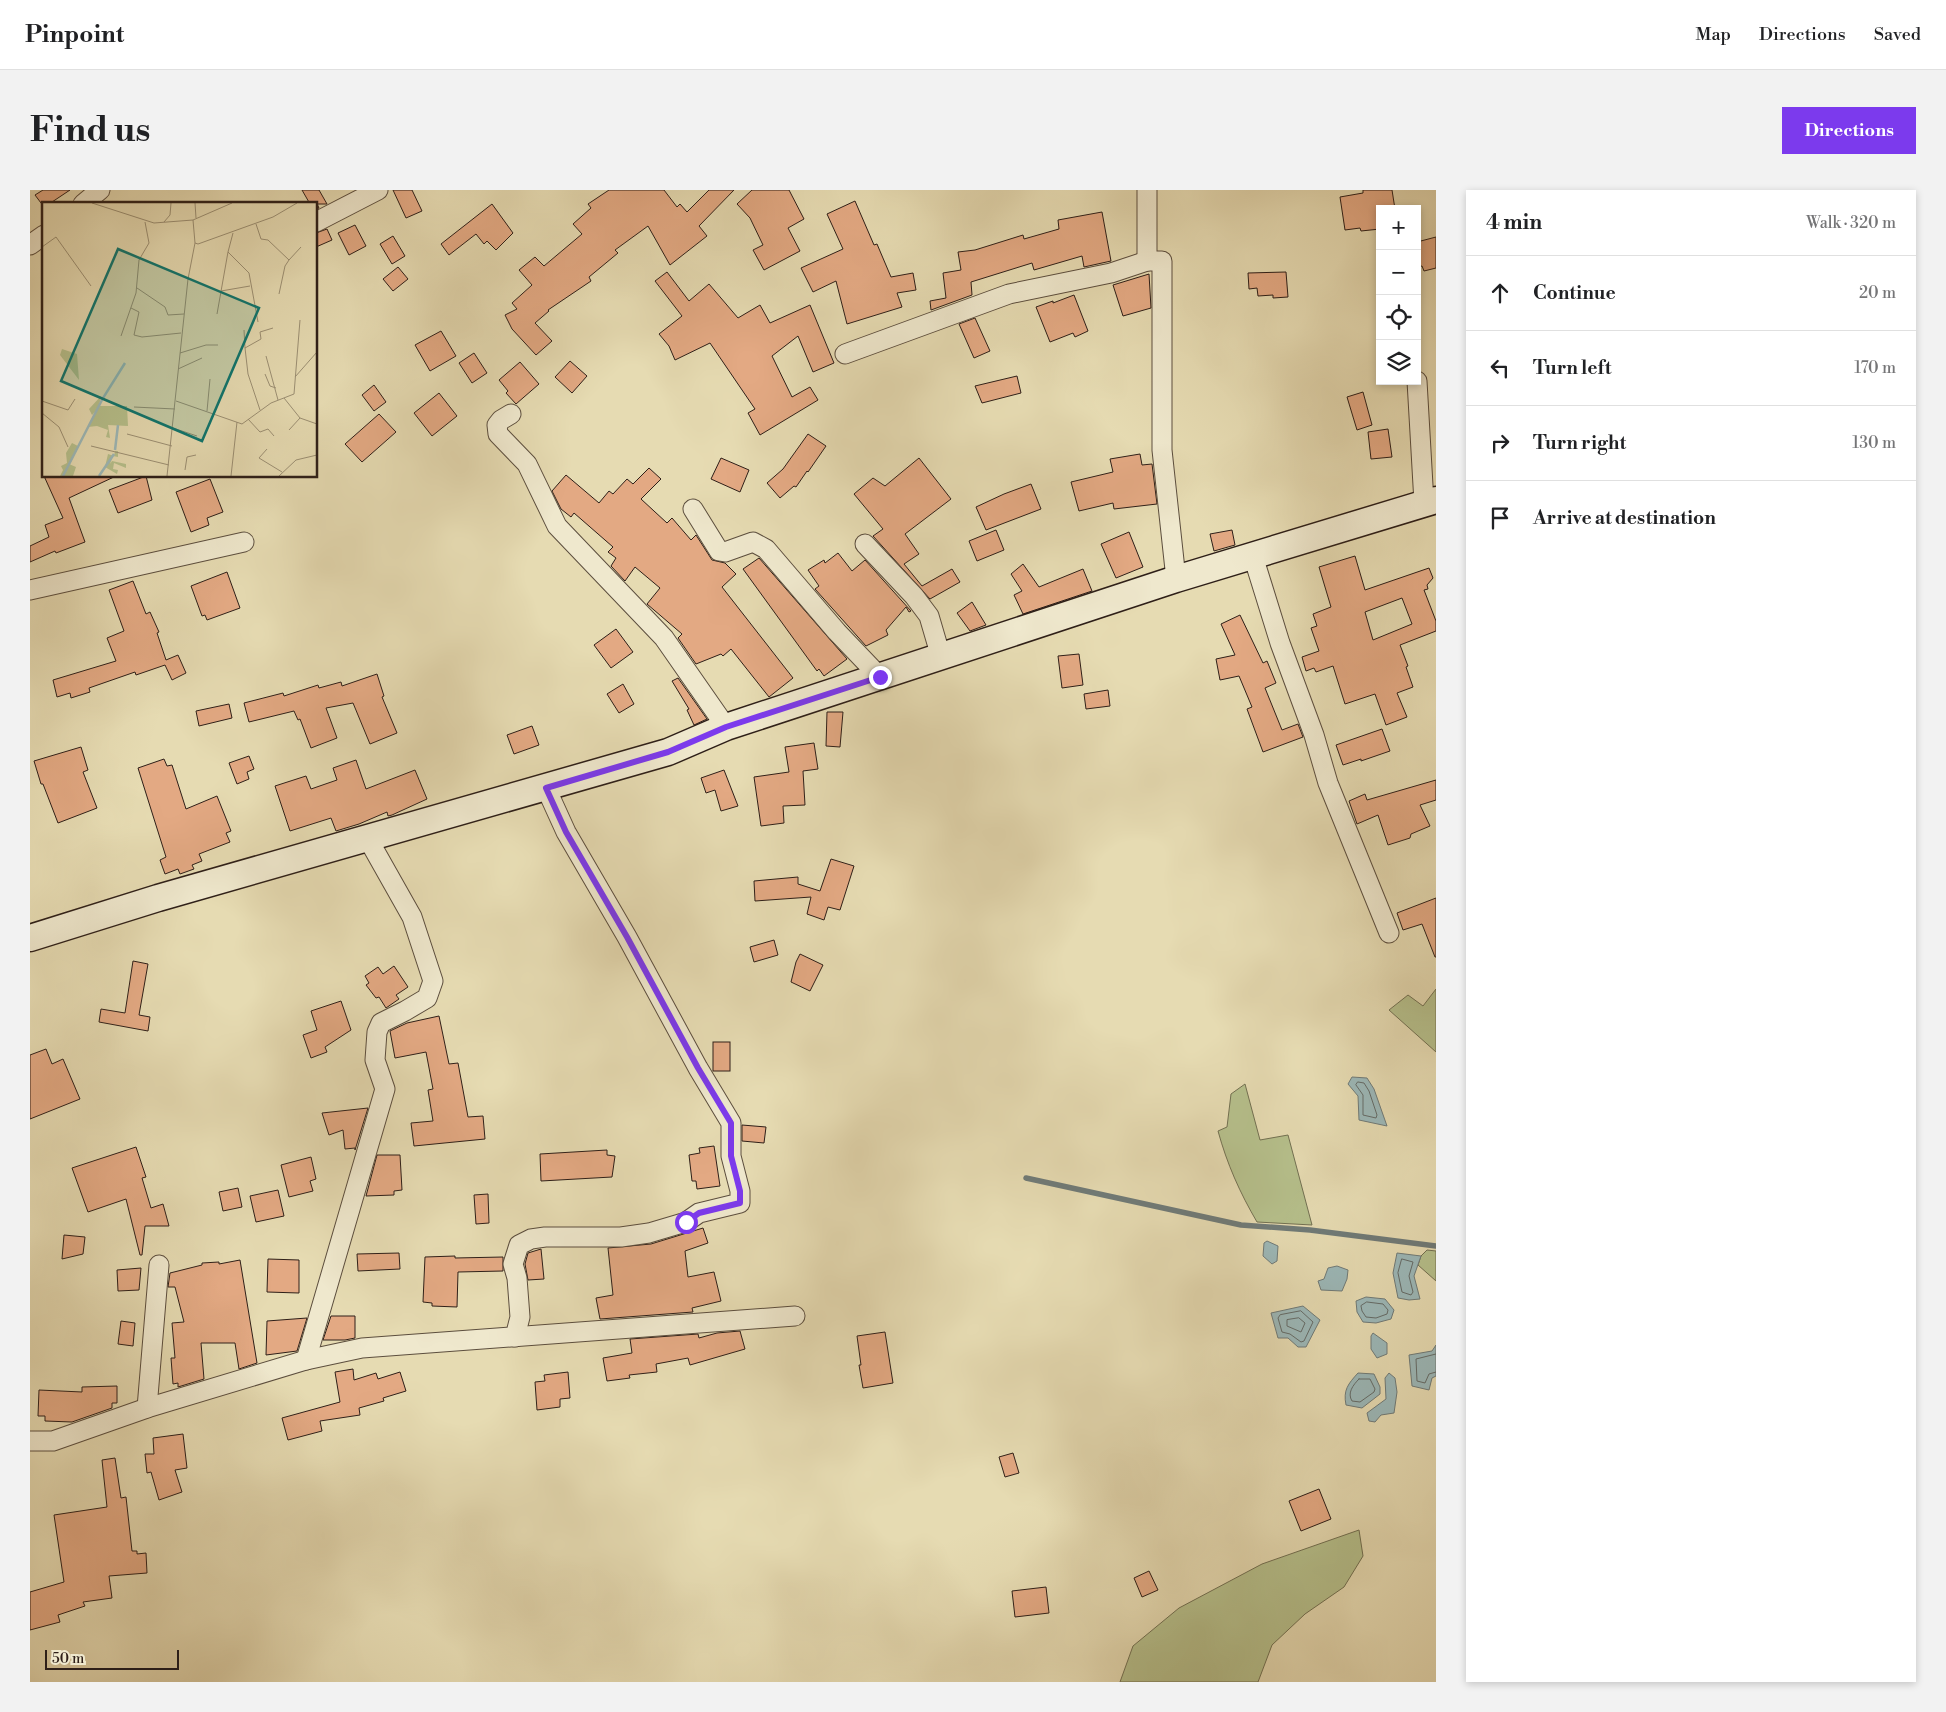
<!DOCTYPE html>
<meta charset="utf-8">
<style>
body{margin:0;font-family:"Libre Bodoni",serif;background:#f2f2f2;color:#202124}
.controls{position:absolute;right:15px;top:15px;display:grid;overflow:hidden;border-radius:0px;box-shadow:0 2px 8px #0003}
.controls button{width:45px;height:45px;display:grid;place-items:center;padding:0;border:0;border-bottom:1px solid #e0e0e0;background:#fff;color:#202124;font:25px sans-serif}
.scale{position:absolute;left:15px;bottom:12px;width:134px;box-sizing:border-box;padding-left:5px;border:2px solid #2e1f18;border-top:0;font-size:14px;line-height:18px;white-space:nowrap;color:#2e1f18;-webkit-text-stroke:4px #efe8cd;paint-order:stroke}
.stop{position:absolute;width:15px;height:15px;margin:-11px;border:4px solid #7c3aed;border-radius:50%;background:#fff}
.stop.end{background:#7c3aed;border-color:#fff;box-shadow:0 1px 5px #0008}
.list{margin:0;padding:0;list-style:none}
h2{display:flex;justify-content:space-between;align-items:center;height:65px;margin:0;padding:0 20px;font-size:21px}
h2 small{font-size:16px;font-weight:400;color:#757577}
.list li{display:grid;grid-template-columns:32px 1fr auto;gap:15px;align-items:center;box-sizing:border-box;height:75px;padding:0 20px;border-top:1px solid #e0e0e0}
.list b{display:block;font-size:19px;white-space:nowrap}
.list em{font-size:16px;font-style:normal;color:#757577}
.icon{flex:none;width:28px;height:28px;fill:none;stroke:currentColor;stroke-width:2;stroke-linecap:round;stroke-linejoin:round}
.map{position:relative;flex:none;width:1406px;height:1492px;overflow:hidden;border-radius:0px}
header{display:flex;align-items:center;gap:30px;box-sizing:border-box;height:70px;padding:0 25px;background:#fff;border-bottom:1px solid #e0e0e0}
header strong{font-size:24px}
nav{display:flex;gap:28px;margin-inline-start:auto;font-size:18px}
.intro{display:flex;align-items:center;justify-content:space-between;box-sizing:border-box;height:120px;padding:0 30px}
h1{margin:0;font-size:35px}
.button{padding:12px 22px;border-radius:0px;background:#7c3aed;color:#fff;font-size:18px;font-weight:700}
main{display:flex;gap:30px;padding:0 30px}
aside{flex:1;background:#fff;border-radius:0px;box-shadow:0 2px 8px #0003}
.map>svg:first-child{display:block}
</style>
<header>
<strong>Pinpoint</strong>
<nav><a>Map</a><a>Directions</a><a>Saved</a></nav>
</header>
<div class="intro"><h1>Find us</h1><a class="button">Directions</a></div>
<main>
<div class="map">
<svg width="1406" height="1492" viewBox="0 0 1406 1492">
<rect width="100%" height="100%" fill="#e6dbb2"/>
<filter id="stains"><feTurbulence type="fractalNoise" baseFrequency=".004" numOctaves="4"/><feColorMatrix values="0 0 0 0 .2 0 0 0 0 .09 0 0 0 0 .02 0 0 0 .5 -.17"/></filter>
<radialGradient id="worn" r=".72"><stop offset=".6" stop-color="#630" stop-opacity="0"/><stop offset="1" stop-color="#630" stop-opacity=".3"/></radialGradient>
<g fill="#b6c08c" stroke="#727052">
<path d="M1406,799V862L1359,820L1378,805L1393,816Z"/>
<path d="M1215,894L1230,950L1258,945L1282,1035L1227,1032C1210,1003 1197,974 1188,941L1197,937L1201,904Z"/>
<path d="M1397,1060L1406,1061V1091L1388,1075L1391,1066Z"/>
<path d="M1329,1340L1333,1366L1314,1397L1275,1424L1242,1455L1228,1492H1090L1103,1456L1149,1418L1232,1374Z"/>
</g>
<g fill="#9cb8b8" stroke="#707b78">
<path d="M1322,887L1337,888L1344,899L1357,936L1329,930L1328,906L1318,894Z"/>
<path d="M1237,1051L1248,1056L1247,1071L1242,1074L1233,1066L1234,1053Z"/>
<path d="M1367,1063L1391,1066L1384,1086L1390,1109L1379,1110L1368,1108L1363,1083Z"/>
<path d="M1307,1076L1318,1080L1317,1089L1312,1101L1291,1100L1288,1091L1294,1089L1298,1078Z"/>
<path d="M1336,1107L1355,1109L1364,1120L1361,1129L1346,1133L1333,1132L1327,1122L1326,1111Z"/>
<path d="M1273,1116L1290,1130L1276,1157H1268L1258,1148H1248L1241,1123Z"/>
<path d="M1343,1143L1357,1153V1164L1347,1168L1341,1159V1146Z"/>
<path d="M1406,1155V1186L1402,1188L1399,1200L1382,1196L1379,1165L1402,1161Z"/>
<path d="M1328,1183L1344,1184L1350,1197V1204L1332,1218L1316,1215C1313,1200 1318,1194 1328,1183Z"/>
<path d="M1359,1183L1365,1188L1367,1202L1364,1223L1351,1225L1345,1232L1339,1231L1337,1223L1356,1209L1355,1188Z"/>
</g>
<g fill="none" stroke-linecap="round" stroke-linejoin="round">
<g stroke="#656c68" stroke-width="1">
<path d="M1328,892L1334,893L1339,901L1347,925L1346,928L1333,925V905L1326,895Z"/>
<path d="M1372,1069L1383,1072L1379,1086L1383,1102L1381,1105L1372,1102L1368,1083Z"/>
<path d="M1337,1112L1353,1114L1358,1120L1357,1124L1346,1128L1336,1127L1332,1121L1331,1116Z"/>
<path d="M1271,1121L1283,1132L1274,1151L1271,1152L1260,1144L1252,1142L1248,1128L1250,1125Z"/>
<path d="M1269,1128L1275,1133L1271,1142L1257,1136V1130Z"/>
<path d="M1406,1164L1386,1169L1387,1191L1395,1193L1399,1184L1406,1182"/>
<path d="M1329,1189H1340L1345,1199L1344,1202L1330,1212L1322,1211C1317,1203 1323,1195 1329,1189Z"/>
</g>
<path stroke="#707b78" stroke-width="5.5" d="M996,988L1211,1035L1280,1040L1406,1056"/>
</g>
<g fill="#e3a983" stroke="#2e1f18" fill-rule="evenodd">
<path d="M13,0H40L19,14H14V17L5,5Z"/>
<path d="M272,0H289L297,14H287L289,18L286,19V14H280Z"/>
<path d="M363,0H382L392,21L376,28Z"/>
<path d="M579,0H634L647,17L650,14L657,22L679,0H704L669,36L677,46L640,75L618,36L585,60L588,63L559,87L561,91L518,120L519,121L505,133L522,151L506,165L482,139L475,125L487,119L482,113L502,95L489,80L505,67L514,76L552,44L543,34L561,18L558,14Z"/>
<path d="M722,0H759L774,29L758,38L770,61L734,80L723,60L733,55L720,28L707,14Z"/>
<path d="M1333,0H1362L1365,19H1350V39L1331,41L1330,38L1315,40L1310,7L1333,3Z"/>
<path d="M825,11L844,55L847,54L861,87L883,83L886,100L867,103L872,117L817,134L806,91L783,102L771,78L813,59L797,24Z"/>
<path d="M462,14L483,43L466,60L457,51L454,54L446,44L419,65L411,54Z"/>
<path d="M1072,22L1081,71L1054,77L1052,66L1004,80L1002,73L941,92L942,105L901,120L900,111L916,108L913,83L931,80L928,62L945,60L993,45L994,49L1029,39L1028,30Z"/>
<path d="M325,35L336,56L319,65L308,43Z"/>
<path d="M297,39L302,50L286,57V43Z"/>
<path d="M363,46L375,66L362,74L350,54Z"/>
<path d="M1406,47V78L1394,81L1392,76L1387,77V52Z"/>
<path d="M368,77L378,89L363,101L353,89Z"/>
<path d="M637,82L659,111L679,94L708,128L730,115L740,133L780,115L804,173L783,182L768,146L742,166L762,207L780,197L788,210L730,245L718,223L725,219L680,153L645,170L639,156L629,144L652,126L625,91Z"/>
<path d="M1256,82L1258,107L1243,108V105L1228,106L1227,98L1219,99L1218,83Z"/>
<path d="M1119,84L1121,118L1093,126L1083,95Z"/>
<path d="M1044,105L1058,141L1045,147L1043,143L1020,152L1006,117L1023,111V113Z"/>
<path d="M945,128L960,161L944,168L929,134Z"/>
<path d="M411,141L426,166L400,181L385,155Z"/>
<path d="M444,163L457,183L442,193L429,173Z"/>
<path d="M540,171L557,186L542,203L525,187Z"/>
<path d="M490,172L509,194L486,214L476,203L478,201L469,190Z"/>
<path d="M987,186L991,203L952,213L945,196Z"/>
<path d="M344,195L356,212L344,221L332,205Z"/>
<path d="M1333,202L1342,235L1327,240L1317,207Z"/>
<path d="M409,203L427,226L402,246L384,223Z"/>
<path d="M349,224L366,242L332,272L315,254Z"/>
<path d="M1358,239L1362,267L1341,269L1338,242Z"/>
<path d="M778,244L796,256L778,282L777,281L766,297L764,296L750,308L737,293L753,279Z"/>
<path d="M1110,264L1112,275L1122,274L1127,314L1084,319L1083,313L1049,321L1041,292L1083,282L1080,269Z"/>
<path d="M691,268L719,280L710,302L681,289Z"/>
<path d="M889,268L921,309L875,344L889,364L874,374L892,396L922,379L930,392L900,409L843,346L853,339L824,304L843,288L855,296Z"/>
<path d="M619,278L631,289L611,309L637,333L642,328L661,350L666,345L682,370L695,373L706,384L692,397L763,488L739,507L701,459L693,466L691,464L666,474L648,448L652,444L617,414L630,398L605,377L595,391L581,376L586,368L578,362L583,357L544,323L541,327L531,319L522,301L536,285L569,313L579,301L583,304L597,289L603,294Z"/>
<path d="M14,286H86L39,308L55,352L26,363L25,361L0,372V356L19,347L15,335L33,328Z"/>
<path d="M116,286L122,310L88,323L79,300Z"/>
<path d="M180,289L193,322L177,328L179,335L161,342L146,302Z"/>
<path d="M1001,294L1011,319L956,340L946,317L974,304Z"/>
<path d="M966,340L974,360L947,371L939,351Z"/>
<path d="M1202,340L1205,355L1184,361L1180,344Z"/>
<path d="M1099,342L1113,377L1086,388L1071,354Z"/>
<path d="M808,363L822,381L835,370L881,421L879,422L876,417L856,440L858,445L836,456L785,399L789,396L778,380L794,370L795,373Z"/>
<path d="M1325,366L1335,400L1399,378L1403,388L1397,395L1398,399L1394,400L1406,431V441L1370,455L1378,476L1376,477L1383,497L1367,503L1377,527L1356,535L1345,504L1315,514L1303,476L1286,482L1284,478L1276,481L1272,467L1289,461L1281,438L1287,436L1283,424L1301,417L1289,377ZM1372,408L1382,434L1343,450L1335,422Z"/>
<path d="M729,368L817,469L794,486L789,479L787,481L713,379Z"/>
<path d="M993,374L1009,397L1053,379L1062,401L993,424L984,405L992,401L981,384Z"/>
<path d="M197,382L210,418L177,430L175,425L172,426L161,396Z"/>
<path d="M103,391L116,424L120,422L129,442L127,443L136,470L148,465L156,483L142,490L135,475L106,485L105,482L59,498L60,502L41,508L40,503L27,507L23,490L86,471L77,448L94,441L79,400Z"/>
<path d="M942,412L956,435L940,441L927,423Z"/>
<path d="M1210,425L1233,473L1237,471L1246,493L1235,498L1252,540L1268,534L1273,547L1233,562L1217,519L1222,517L1209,486L1190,490L1186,469L1205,465L1191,434Z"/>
<path d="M586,439L603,462L581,478L564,455Z"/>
<path d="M1049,464L1053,495L1032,498L1028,466Z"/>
<path d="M347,484L354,506L352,507L367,543L340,554L323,513L296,518L307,548L281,558L270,529L268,530L264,521L219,532L214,513L253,503L254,506L288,495L289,498L311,492L312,496Z"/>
<path d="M648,488L677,529L664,535L657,520L659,519L642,491Z"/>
<path d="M593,494L604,514L589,523L577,504Z"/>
<path d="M1078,500L1080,516L1056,519L1054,504Z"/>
<path d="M199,514L202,528L169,536L166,521Z"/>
<path d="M797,522H813L810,557L796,556Z"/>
<path d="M502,536L509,555L484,564L477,545Z"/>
<path d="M1352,539L1360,561L1331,571V569L1313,575L1306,555Z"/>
<path d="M784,553L788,579L773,581L775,615L753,616L754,633L731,636L724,587L759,582L755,557Z"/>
<path d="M51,557L58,580L53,582L67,618L28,633L13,594H11L4,571Z"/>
<path d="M219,566L224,579L217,582L219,589L207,594L199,573Z"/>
<path d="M134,569L137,576L142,575L156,619L187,606L201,641L196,643L200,652L169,664L172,671L162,675L164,679L150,684L148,679L135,684L130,670L136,667L108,578Z"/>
<path d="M326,570L336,599L385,580L397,609L362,625L358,626L357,622L329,634L306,641L301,628L260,641L245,596L276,586L281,599L307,590L303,578Z"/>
<path d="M694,580L708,616L691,621L685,600L676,603L671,588Z"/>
<path d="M1406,590V610L1390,615L1400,636L1381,644L1380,648L1358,655L1348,625L1327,634L1319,611L1335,604L1337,610Z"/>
<path d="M801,669L824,676L810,720L798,717L794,730L777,724L781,707L725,711L724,691L768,687V694L790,701Z"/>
<path d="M1406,708V767H1405L1392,734L1373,740L1367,723Z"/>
<path d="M744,750L748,765L724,772L720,757Z"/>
<path d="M770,764L793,775L780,801L761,792L766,772Z"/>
<path d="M103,771L118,774L109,825L120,827L118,841L69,832L71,819L95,823Z"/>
<path d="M364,776L378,797L366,805L369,809L356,818L349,807L346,808L336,795L339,793L335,786L348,777L353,784Z"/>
<path d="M311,811L321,840L295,857L297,862L281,868L273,845L287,840L281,821Z"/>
<path d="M409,826L419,874L428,873L438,927L453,926L455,949L384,956L381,933L403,931L398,900L403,899L396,862L365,868L360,841L377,833Z"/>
<rect x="683" y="852" width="17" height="29"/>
<path d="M16,859L22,874L33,869L50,909L0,929V865Z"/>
<path d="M338,918L325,960V958L315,959L313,940L299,945L292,923Z"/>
<path d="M712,935L736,937L734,953L712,951Z"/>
<path d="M684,956L690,996L667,999L666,991H662L659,965L670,963L669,958Z"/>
<path d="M106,957L116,987L112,988L121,1018L133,1014L139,1036H115L112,1065H110L96,1009L58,1022L42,978Z"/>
<path d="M577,960V965L585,966L582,987L511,991L510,964Z"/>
<path d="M347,965H370L372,1000L364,1001V1005L336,1006Z"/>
<path d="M281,967L286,989L280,991L283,1001L259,1007L251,975Z"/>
<path d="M208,998L212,1017L193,1021L189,1002Z"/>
<path d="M248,1000L254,1026L226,1032L220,1006Z"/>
<path d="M458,1004L459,1033L446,1034L444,1005Z"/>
<path d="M673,1038L678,1053L655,1061L658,1087L684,1082L691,1111L662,1118L663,1122L570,1129L566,1108L583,1105L578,1058L621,1054Z"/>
<path d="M34,1045L55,1047L53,1064L32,1069Z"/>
<path d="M511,1059L514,1089L498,1090L495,1074L498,1063Z"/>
<path d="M369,1063L370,1079L328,1081L327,1064Z"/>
<path d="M425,1066V1068L473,1067V1081L428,1082L427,1117L402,1116V1113L393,1112L395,1067Z"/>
<path d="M238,1069L269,1070V1103L237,1102Z"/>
<path d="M210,1070L227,1173L209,1179L205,1153H171L174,1189L148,1197V1193L143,1194L141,1168H145L142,1133L154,1132L145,1097H138L140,1083L172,1075V1073L189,1072V1074Z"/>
<path d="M111,1078L109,1100L88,1101L87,1080Z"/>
<path d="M301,1126H325V1148L315,1150H293Z"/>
<path d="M277,1128L267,1161L236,1165L237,1131Z"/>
<path d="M91,1131L105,1133L103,1156L88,1154Z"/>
<path d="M710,1141L715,1159L660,1175L658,1168L626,1174L627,1182L599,1185L600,1188L577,1191L573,1168L602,1163L600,1149L668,1144L669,1148L687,1143Z"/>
<path d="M855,1142L863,1193L833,1198L829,1175H831L827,1146Z"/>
<path d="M323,1179L324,1190L346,1183L348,1189L370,1182L376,1201L353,1208L354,1211L329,1218L330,1225L290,1231L292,1241L258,1250L252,1228L310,1212L305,1182Z"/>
<path d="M538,1182L540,1208L530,1209V1217L507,1220L505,1192L515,1191L514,1185Z"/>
<path d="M87,1196V1213H82V1218L42,1232L15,1231V1226H8L9,1200L52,1202V1197Z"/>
<path d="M153,1244L157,1278L145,1280L152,1302L129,1310L121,1282L117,1283L115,1264H124L123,1248Z"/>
<path d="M983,1263L989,1283L975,1287L969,1267Z"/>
<path d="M85,1268L91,1308L96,1307L102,1361H107V1364L116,1363L117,1383L79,1386L82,1408L53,1412L55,1416L28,1425L30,1432L0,1440V1402L34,1392L24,1325L77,1317L72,1270Z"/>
<path d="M1289,1299L1301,1329L1271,1341L1259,1311Z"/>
<path d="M1119,1381L1128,1400L1112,1407L1104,1388Z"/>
<path d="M1016,1397L1019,1423L985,1427L982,1401Z"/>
</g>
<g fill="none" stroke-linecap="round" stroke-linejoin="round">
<defs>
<g id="street">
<path d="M1117,0V71H1132V260L1146,389"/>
<path d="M53,14L70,0"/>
<path d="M286,32L348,0"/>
<path d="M0,55L14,45"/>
<path d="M815,164L979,104L1081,83L1117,71"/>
<path d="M1387,191L1394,313"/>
<path d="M481,224L471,230L467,235L468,244L497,274L527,336L634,448L696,537"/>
<path d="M663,319L689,361L695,362L723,352L736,359L807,442L850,487"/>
<path d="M835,354L884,406L899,426L911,467"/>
<path d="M1223,366L1250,453L1284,545L1298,593L1359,743"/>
<path d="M0,400L214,352"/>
<path d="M485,1147L490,1127L487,1088L483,1074L489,1055L501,1049L515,1047H591L619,1043L656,1032L669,1023L710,1013V1001L701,966V933L668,878L597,747L536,642L516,598"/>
<path d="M276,1170L355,899L345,870L347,842L351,833L375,821L397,808L403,791L382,727L338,649"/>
<path d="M117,1218L129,1075"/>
<path d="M0,1251H23L117,1218L276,1170L332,1158L765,1126"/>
</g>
<path id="secondary" d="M0,748L128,708L638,562L696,537L1146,389L1406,310"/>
</defs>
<use href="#street" stroke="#5c4e3e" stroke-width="21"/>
<use href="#secondary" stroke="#2e1f18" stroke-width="29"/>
<use href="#street" stroke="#efe8cd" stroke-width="19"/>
<use href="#secondary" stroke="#efe8cd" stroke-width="26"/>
</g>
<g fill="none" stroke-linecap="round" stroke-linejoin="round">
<path stroke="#7c3aed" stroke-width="6" d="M656,1032L669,1023L710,1013V1001L701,966V933L668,878L597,747L536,642L516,598L638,562L696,537L850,487"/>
</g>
<g transform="translate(12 12)">
<rect width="275" height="275" fill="#e6dbb2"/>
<path d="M20,147L35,152L37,178L18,153ZM59,194L57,204H85L86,224L66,223L68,236L64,235L66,228L55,224L46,225L54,209L50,213L47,207ZM30,241L36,244L27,262L34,265L31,274H18L21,268L19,264L25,261L24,251ZM73,249H76V255L71,254L68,262L70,259L84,262V266L72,261L71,267L76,268L75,272L63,265L66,252L72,254Z" fill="#b6c08c"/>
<path fill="none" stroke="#9cb8b8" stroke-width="2.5" d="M73,248L76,223M21,274L61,196L83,161M57,274L72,252"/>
<path fill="none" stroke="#9c9074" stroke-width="1" d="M50,1L112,21L151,18L153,41L156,42L231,15L255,1M153,1L154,16M151,18L190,1M122,20L128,13L129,1M214,22L219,37L226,38L247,58L259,45M191,31L186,50L207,71L216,120M0,45L14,35L49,84M95,86L123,105L126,113L142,112M179,89L208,84M237,92L243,64L247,58M89,106L97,110L92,133L100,135L139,131M175,112L186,50M202,128L203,146M79,134L94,91L97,58L107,41L103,20M138,151L164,143H176M224,154L236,198M136,167L160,156M223,172L228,184L234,186M253,175L275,150M242,196L258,216L275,222M0,199L26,208L33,197M134,199L200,222L229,201L252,192L258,118M92,205L133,207M218,208L206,172L203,146L219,137L218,130L231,126M165,209L168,177M0,211L17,225L26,245M206,217L218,230L226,227L232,234M131,226L155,234M247,228L258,216M85,232L130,244M49,244L127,263M225,247L217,256L240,270M143,268L145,255L154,253M125,274L146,77L153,41M189,274L195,220M237,274L254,258L275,253"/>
<path fill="#0f766e" fill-opacity="0.15" stroke="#0f766e" stroke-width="2.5" d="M76,47L217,106L160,239L19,179Z"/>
<rect width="275" height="275" fill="none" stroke="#2e1f18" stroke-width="2.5"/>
</g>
<rect width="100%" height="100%" filter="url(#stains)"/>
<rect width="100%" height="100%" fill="url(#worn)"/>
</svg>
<div class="controls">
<button>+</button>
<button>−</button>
<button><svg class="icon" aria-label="locate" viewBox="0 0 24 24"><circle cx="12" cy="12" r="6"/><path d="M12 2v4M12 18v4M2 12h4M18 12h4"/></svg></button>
<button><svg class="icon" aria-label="layers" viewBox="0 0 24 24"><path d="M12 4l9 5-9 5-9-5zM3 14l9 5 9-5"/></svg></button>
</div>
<div class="scale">50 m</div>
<div class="stop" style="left:656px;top:1032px"></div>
<div class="stop end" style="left:850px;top:487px"></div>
</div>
<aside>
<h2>4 min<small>Walk · 320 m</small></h2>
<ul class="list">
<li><svg class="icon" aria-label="ahead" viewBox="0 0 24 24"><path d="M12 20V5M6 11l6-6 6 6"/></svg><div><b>Continue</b></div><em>20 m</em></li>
<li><svg class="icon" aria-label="left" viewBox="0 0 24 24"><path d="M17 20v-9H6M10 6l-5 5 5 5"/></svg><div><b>Turn left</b></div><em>170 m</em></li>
<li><svg class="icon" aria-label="right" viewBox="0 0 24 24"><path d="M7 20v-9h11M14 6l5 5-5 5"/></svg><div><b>Turn right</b></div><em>130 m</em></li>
<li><svg class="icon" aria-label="arrive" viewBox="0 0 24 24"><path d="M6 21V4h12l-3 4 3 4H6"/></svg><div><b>Arrive at destination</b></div></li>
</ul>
</aside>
</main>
